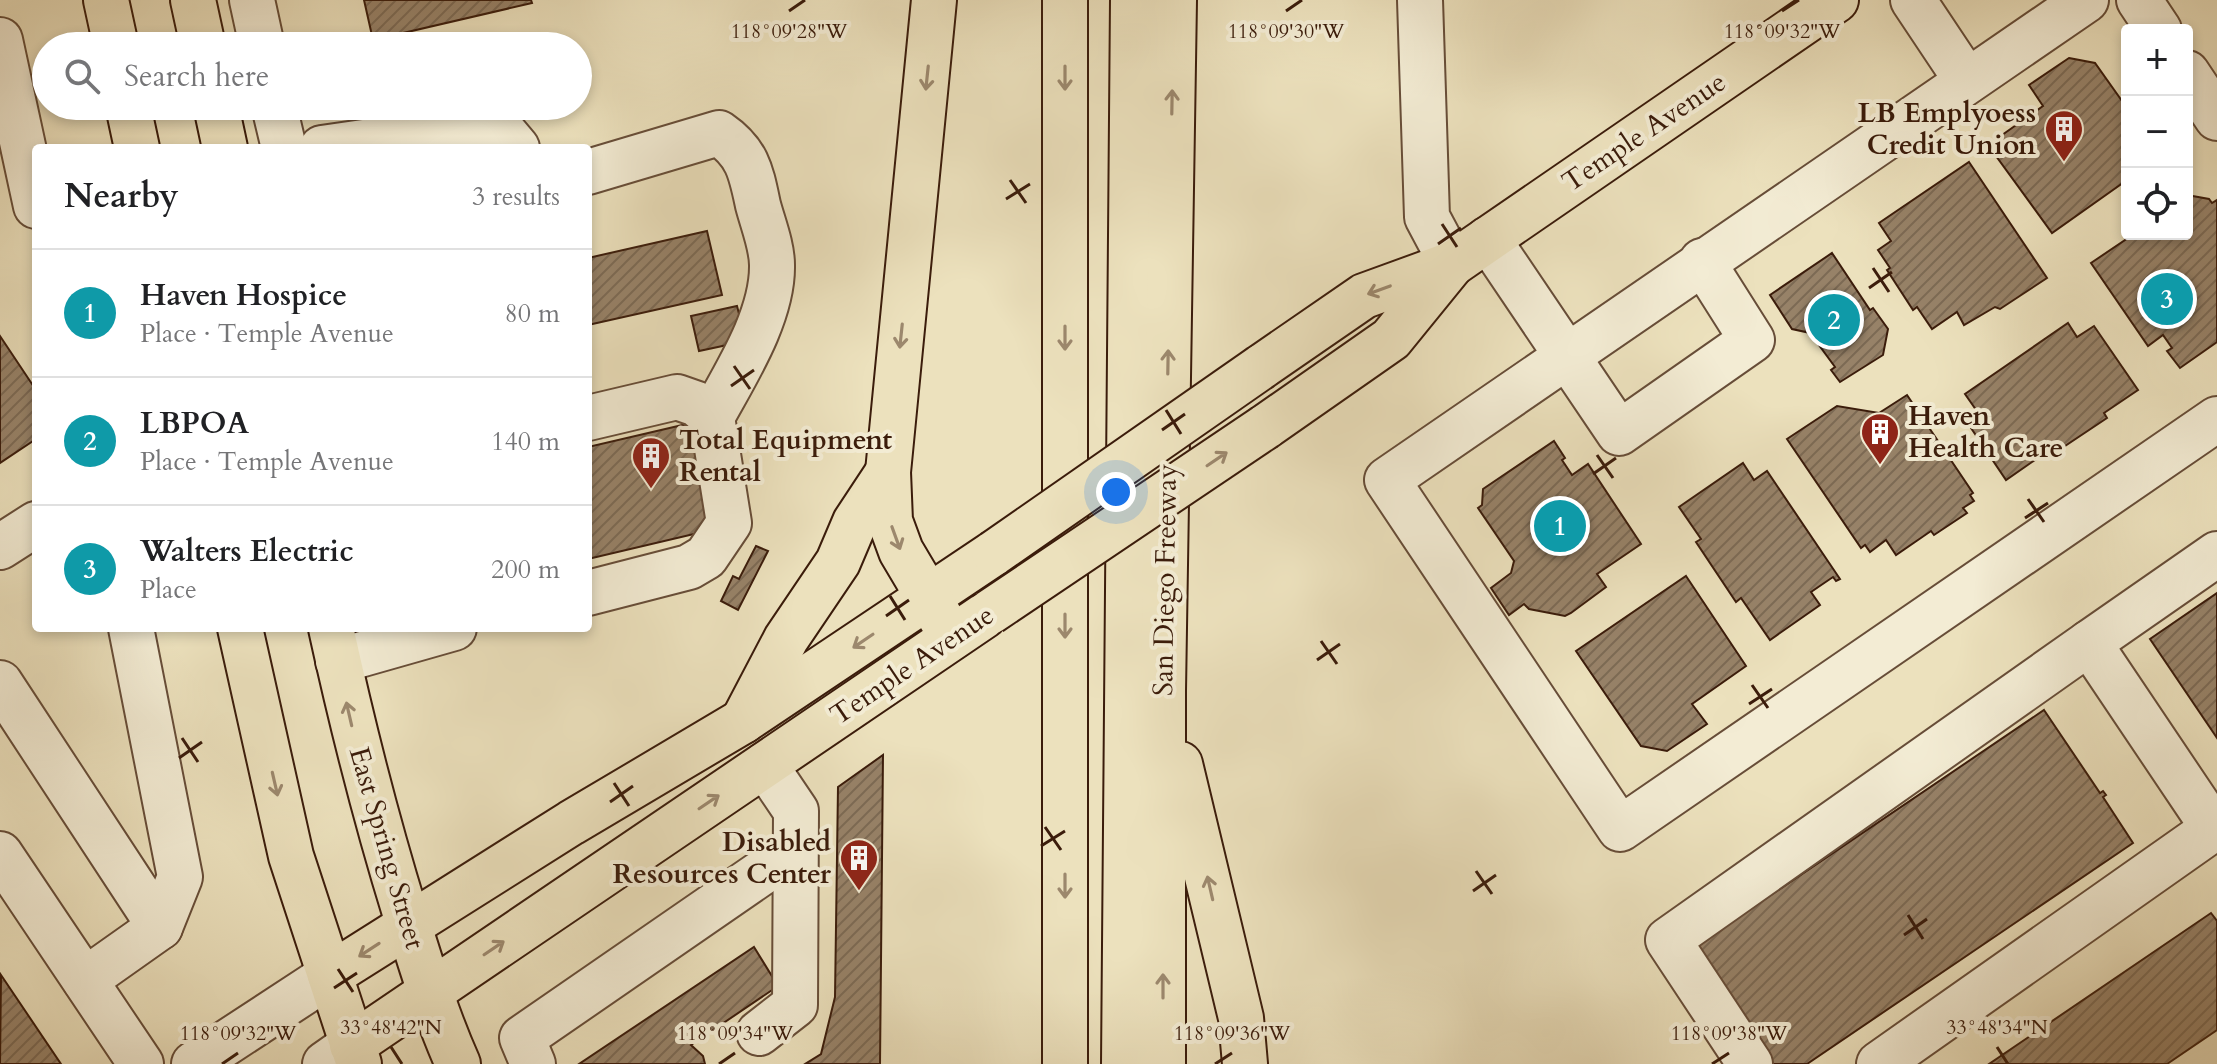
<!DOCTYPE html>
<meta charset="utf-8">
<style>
body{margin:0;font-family:Cardo,serif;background:#f6f6f6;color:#202124}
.controls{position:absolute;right:24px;top:24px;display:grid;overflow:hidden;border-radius:8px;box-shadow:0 4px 12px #0003}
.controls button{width:72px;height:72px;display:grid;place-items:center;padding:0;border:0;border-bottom:2px solid #e0e0e0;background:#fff;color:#202124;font:40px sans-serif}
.you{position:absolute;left:1116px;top:492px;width:28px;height:28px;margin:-20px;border:6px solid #fff;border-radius:50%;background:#1a73e8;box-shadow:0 0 0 12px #1a73e833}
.badge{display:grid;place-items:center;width:52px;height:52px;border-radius:50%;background:#ea580c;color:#fff;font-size:26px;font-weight:700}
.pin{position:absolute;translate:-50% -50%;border:4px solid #fff;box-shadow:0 2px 8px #0006}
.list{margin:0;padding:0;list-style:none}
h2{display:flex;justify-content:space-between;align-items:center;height:104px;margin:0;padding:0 32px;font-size:34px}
h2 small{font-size:26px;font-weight:400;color:#757577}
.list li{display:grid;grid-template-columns:52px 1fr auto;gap:24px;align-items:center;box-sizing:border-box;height:128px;padding:0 32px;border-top:2px solid #e0e0e0}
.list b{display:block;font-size:30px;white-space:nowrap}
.list p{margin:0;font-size:26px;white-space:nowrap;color:#757577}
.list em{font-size:26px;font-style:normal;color:#757577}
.icon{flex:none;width:44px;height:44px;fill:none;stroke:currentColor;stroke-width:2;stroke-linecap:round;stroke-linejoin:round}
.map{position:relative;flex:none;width:2217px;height:1064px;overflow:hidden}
.search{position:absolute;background:#fff;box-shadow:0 4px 12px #0003;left:32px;top:32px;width:560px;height:88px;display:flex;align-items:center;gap:20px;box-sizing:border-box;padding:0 28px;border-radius:44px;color:#757577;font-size:30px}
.panel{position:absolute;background:#fff;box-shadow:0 4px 12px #0003;left:32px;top:144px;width:560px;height:488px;border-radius:8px}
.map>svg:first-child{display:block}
</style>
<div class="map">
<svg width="2217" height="1064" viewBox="0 0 2217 1064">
<defs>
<pattern id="building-hatch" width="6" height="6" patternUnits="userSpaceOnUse" patternTransform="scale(2)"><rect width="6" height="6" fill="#978268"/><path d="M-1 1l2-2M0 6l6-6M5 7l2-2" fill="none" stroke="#7c6a54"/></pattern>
</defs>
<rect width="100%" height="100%" fill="#ece1bd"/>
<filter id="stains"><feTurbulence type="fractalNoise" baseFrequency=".0025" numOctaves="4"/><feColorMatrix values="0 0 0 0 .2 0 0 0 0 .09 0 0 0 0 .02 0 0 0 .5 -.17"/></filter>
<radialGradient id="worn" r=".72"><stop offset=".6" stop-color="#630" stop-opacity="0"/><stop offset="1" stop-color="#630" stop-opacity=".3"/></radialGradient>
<g fill="url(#building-hatch)" stroke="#3b1c0b" stroke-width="2">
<path d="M364,0H531L532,3L373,40Z"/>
<path d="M2069,58L2095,63L2127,108V180L2052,233L1988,145L2043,106L2029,85Z"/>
<path d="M1969,162L2047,278L2000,309L1995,307L1964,325L1957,312L1932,329L1917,307L1913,310L1887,270L1890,268L1878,250L1891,241L1879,223Z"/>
<path d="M2187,195L2209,199L2212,203L2217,200V342L2180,368L2167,351L2172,348L2163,335L2148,346L2091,263L2134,234H2187Z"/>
<path d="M707,231L722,295L588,325V258Z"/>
<path d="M1832,253L1870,310L1873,308L1888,329L1883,355L1840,382L1831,370L1835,367L1810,333L1792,329L1770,295Z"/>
<path d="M737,306L746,341L699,351L691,316Z"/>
<path d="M2068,323L2077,337L2094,326L2138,390L2104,413L2107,418L2047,458L2045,453L2006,480L1969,425L1981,417L1965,394Z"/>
<path d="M0,336L36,390V439L0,463Z"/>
<path d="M1907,395L1973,493L1970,495L1974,501L1963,508L1967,513L1934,535L1931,531L1896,555L1886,540L1870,552L1865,545L1861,548L1787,439L1837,406L1879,413Z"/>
<path d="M691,423L711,530L588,559V447Z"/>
<path d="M1554,441L1565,458L1562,460L1572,475L1588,464L1641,544L1597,574L1606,587L1571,613L1565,616L1529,609L1524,604L1509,615L1491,588L1511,573L1514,561L1478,508L1482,505L1483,489Z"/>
<path d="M1743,463L1754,480L1767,471L1840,579L1836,581L1833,577L1811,592L1820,605L1770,640L1741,598L1736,602L1696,542L1701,539L1679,507Z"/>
<path d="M756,546L768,551L738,610L721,601L733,576L739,579Z"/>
<path d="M1686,576L1746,666L1692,704L1707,724L1667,751L1641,746L1576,651Z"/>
<path d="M2217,593V738L2150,639Z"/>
<path d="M2044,710L2100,793L2103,791L2106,795L2103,797L2133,843L1807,1064H1755L1681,956Z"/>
<path d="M883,755L880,1064H805L821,1054L835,997L838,787Z"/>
<path d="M2211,913L2217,921V1030L2167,1064H1989Z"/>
<path d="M754,947L778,986L691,1045L703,1056L705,1064H579Z"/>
<path d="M1,975L61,1064H0Z"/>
</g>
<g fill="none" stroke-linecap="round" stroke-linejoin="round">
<defs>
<g id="minor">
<path d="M252,0L262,46"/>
<path d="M1420,0L1427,217L1452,264"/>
<path d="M1913,0L1967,81"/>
<path d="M2086,0L1387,480L1620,829L2217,419"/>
<path d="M2139,0L2159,30"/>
<path d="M0,40L36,206"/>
<path d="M2187,73L2217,118"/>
<path d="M274,106L284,148"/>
<path d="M322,148L496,123L517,148"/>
<path d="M588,172L719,133C748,153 751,172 758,205C763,224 772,246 772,265C773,316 736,373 712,417"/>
<path d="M1488,239L1619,433L1752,340L1702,261"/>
<path d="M588,418L677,397L697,404L712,417L729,523L706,557L689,567L588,593"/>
<path d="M0,547L36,524"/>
<path d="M338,661L454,628"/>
<path d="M0,683L160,927"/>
<path d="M2214,829L2089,643L2217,554"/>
<path d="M0,854L141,1064"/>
<path d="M85,980L160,927L180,877L131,628"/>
<path d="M759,1033L795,1005L796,811L765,765"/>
<path d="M194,1064L330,975"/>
<path d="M325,1064L352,1045"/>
<path d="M533,1064L522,1038L796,849"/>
<path d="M1750,1064L1668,940L2089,643"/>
<path d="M1879,1064L2217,826"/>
</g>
<g id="major">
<path d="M106,0L116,46"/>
<path d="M193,0L203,46"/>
<path d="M128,106L137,148"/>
<path d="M216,106L225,148"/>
<path d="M1261,367L1364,296L1452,264L1836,0"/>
<path d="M1265,427L1391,339L1452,264"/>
<path d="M240,628L291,856L359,1064"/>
<path d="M331,628C352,724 376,819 405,913C421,964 436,1015 458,1064"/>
<path d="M330,975L571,823L743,721L994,553"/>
<path d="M352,1045L984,616"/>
</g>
<g id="highway">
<path d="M934,0L888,472L890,521L901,551L952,637"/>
<path d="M743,721L786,639L838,562L855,522L888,472"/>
<path d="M1180,764L1241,1018L1245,1064"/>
<path d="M1065,1064V0"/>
<path d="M1124,1064L1133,0"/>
<path d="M1163,1064V691L1174,0"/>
</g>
</defs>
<use href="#minor" stroke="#674d38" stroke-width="48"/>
<use href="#major" stroke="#3b1c0b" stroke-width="48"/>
<use href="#highway" stroke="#3b1c0b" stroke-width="48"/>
<use href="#minor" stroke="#f3ecd4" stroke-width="44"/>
<use href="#major" stroke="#ece1bd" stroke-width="44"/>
<use href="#highway" stroke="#ece1bd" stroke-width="44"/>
<defs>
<g id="major-bridge">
<path d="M994,553L1261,367"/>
<path d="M990,612L1265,427"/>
</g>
</defs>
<use href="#major-bridge" stroke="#3b1c0b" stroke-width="48" stroke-linecap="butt"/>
<use href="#major-bridge" stroke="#ece1bd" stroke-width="44"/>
</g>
<defs><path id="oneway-shaft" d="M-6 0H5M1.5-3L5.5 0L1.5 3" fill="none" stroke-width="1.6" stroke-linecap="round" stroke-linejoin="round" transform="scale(2)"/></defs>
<g stroke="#9c886d">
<use href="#oneway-shaft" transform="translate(927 78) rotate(96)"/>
<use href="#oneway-shaft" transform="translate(1065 78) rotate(90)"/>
<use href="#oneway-shaft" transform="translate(1172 102) rotate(-89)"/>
<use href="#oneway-shaft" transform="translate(1379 290) rotate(160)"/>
<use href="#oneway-shaft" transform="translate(901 336) rotate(96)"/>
<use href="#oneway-shaft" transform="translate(1065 338) rotate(90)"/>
<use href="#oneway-shaft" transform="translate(1168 362) rotate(-89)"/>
<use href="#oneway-shaft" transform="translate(1217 459) rotate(-34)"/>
<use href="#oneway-shaft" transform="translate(896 538) rotate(70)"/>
<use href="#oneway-shaft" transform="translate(1065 626) rotate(90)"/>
<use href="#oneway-shaft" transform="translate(863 641) rotate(146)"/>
<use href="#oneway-shaft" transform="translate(349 714) rotate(-103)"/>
<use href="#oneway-shaft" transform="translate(275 784) rotate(77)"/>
<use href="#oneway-shaft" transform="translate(709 802) rotate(-34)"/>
<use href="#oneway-shaft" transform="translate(1065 886) rotate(90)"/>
<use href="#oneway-shaft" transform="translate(1210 888) rotate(-103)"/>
<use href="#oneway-shaft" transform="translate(494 948) rotate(-34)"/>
<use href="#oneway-shaft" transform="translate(369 950) rotate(147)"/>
<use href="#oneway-shaft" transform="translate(1163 986) rotate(-90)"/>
</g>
<path fill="none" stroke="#3b1c0b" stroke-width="3" d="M789,11L805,0M1286,11L1302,0M1782,11L1799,0M1010,180L1026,203M1006,199L1030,184M1442,224L1457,247M1438,244L1461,228M1873,268L1889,292M1869,288L1892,272M734,366L750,389M731,386L754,370M1166,410L1181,434M1162,430L1185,414M1597,455L1613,478M1593,474L1616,458M2028,499L2044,522M2025,518L2048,503M890,596L905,620M886,616L909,600M1321,641L1337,664M1317,660L1340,644M1752,685L1768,708M1749,704L1772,689M182,738L198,762M179,758L202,742M614,783L629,806M610,802L633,786M1045,827L1061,850M1041,846L1065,831M1476,871L1492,894M1473,891L1496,875M1908,915L1923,939M1904,935L1927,919M338,969L353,992M334,988L357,973M391,1047L402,1064M1997,1047L2008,1064M222,1064L238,1053M719,1064L735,1053M1215,1064L1232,1053M1712,1064L1729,1053"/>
<defs>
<symbol id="building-pin" viewBox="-11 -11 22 30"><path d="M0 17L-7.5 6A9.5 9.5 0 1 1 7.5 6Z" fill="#8f2418" stroke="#f3ecd4"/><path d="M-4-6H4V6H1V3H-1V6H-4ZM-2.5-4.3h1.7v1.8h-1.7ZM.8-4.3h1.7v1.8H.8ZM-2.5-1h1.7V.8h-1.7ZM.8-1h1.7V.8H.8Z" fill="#fff"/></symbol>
</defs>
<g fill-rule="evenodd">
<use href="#building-pin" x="2042" y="107" width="44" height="60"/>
<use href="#building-pin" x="1858" y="410" width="44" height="60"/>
<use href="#building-pin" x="629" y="434" width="44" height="60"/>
<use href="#building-pin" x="837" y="836" width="44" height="60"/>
</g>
<g text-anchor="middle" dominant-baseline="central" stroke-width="8" stroke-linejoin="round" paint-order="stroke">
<g font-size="28" font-weight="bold" fill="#3b1c0b" stroke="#f3ecd4" text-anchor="end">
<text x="2036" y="113">LB Emplyoess<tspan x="2036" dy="32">Credit Union</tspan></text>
<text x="1908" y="416" text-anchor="start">Haven<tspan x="1908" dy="32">Health Care</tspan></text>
<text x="679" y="440" text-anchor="start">Total Equipment<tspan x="679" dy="32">Rental</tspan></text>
<text x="831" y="842">Disabled<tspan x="831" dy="32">Resources Center</tspan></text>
</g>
<g font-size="28" fill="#3b1c0b" stroke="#f3ecd4">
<text transform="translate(1644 132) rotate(-34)">Temple Avenue</text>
<text transform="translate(1165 580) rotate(-89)">San Diego Freeway</text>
<text transform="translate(912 665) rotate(-34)">Temple Avenue</text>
<text transform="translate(387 848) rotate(74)">East Spring Street</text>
</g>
</g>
<g font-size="20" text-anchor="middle" fill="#3b1c0b" stroke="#f3ecd4" stroke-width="8" stroke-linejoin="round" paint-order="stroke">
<text x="789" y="38">118°09'28"W</text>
<text x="1286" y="38">118°09'30"W</text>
<text x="1782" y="38">118°09'32"W</text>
<text x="391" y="1034">33°48'42"N</text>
<text x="1997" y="1034">33°48'34"N</text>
<text x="238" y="1040">118°09'32"W</text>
<text x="735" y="1040">118°09'34"W</text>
<text x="1232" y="1040">118°09'36"W</text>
<text x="1729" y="1040">118°09'38"W</text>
</g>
<rect width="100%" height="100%" filter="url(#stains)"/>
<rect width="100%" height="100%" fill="url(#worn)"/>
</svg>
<div class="controls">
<button>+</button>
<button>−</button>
<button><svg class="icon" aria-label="locate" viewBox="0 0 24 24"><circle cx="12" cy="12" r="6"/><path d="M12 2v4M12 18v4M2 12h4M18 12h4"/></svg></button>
</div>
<div class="you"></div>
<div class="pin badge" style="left:1560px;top:526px;background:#0f9aa8">1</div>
<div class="pin badge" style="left:1834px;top:320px;background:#0f9aa8">2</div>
<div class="pin badge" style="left:2167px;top:299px;background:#0f9aa8">3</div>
<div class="search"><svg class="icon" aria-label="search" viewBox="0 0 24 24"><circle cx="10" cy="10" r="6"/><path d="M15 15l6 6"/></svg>Search here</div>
<section class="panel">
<h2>Nearby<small>3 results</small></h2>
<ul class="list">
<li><span class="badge" style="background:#0f9aa8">1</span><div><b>Haven Hospice</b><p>Place · Temple Avenue</p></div><em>80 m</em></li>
<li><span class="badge" style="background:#0f9aa8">2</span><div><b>LBPOA</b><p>Place · Temple Avenue</p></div><em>140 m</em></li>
<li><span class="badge" style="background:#0f9aa8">3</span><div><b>Walters Electric</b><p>Place</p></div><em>200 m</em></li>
</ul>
</section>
</div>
